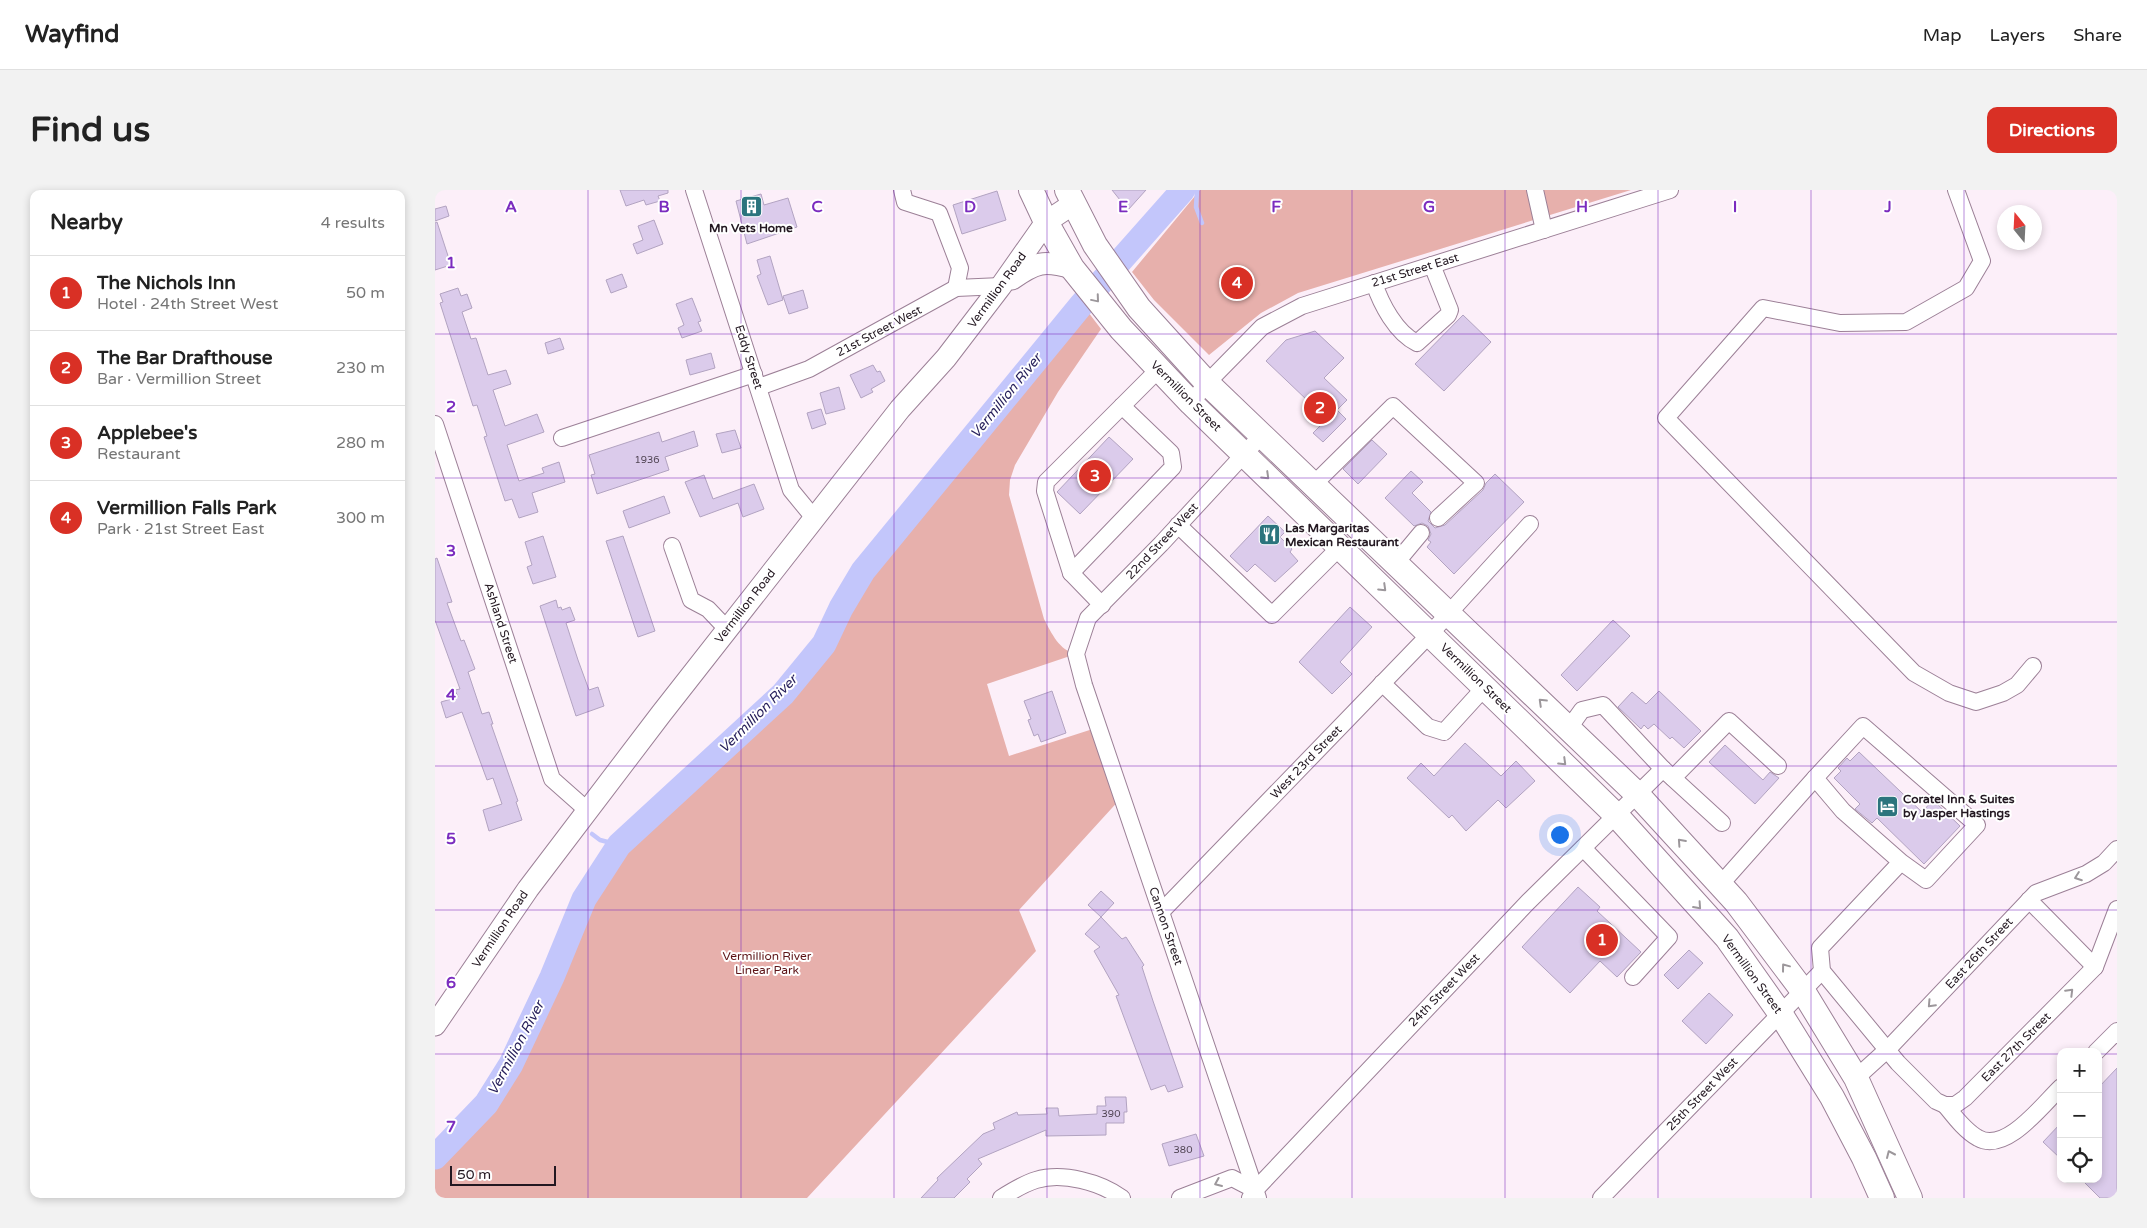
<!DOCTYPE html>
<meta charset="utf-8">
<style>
body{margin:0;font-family:"Varela Round",sans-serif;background:#f2f2f2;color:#222}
.controls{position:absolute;right:15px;bottom:15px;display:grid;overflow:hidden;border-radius:10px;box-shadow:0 2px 8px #0003}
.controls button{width:45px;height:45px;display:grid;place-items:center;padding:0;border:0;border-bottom:1px solid #e0e0e0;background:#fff;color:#222;font:25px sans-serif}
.compass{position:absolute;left:1562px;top:15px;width:45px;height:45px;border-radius:50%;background:#fff;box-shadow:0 2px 8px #0003;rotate:342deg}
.scale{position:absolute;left:15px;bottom:12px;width:106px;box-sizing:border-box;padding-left:5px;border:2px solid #231821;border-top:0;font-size:14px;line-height:18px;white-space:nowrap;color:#231821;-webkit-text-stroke:4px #fff;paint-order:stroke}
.you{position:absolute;left:1124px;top:644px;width:18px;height:18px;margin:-12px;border:4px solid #fff;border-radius:50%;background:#1a73e8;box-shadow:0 0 0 8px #1a73e833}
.badge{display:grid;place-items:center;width:32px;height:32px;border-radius:50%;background:#d93025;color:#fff;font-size:16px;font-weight:700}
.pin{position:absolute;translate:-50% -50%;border:2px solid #fff;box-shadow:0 1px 5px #0006}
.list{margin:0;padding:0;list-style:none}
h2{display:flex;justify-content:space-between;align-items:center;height:65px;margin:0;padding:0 20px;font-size:21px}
h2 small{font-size:16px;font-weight:400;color:#767676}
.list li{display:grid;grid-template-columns:32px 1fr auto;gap:15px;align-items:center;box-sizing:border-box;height:75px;padding:0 20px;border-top:1px solid #e0e0e0}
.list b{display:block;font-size:19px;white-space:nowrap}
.list p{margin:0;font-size:16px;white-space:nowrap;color:#767676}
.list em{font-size:16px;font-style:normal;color:#767676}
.icon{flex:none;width:28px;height:28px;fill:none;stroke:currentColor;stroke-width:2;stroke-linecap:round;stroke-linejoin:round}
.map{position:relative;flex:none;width:1682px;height:1008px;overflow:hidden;border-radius:10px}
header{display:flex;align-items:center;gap:30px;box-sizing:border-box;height:70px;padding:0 25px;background:#fff;border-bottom:1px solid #e0e0e0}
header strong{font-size:24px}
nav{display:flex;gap:28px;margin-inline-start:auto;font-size:18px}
.intro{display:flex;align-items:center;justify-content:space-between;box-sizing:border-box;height:120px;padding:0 30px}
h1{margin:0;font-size:35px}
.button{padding:12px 22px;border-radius:10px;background:#d93025;color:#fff;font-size:18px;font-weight:700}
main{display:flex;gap:30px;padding:0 30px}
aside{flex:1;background:#fff;border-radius:10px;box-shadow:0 2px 8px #0003}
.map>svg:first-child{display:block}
</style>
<header>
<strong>Wayfind</strong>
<nav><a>Map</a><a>Layers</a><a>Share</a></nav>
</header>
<div class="intro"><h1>Find us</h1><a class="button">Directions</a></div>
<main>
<aside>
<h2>Nearby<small>4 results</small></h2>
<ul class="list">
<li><span class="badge">1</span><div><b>The Nichols Inn</b><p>Hotel · 24th Street West</p></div><em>50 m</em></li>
<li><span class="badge">2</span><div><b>The Bar Drafthouse</b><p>Bar · Vermillion Street</p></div><em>230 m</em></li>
<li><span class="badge">3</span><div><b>Applebee's</b><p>Restaurant</p></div><em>280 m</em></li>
<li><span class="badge">4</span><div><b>Vermillion Falls Park</b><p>Park · 21st Street East</p></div><em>300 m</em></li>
</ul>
</aside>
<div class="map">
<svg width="1682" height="1008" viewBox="0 0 1682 1008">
<rect width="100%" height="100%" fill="#fceff9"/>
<g fill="#e7b0ac">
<path d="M765,0H1196L863,103L826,123L774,165L719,110L697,82Z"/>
<path d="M647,114L666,139L623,202L580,275L575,290L574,305L609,429C617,444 624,460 641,464L552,494L574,566L664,537L687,607L584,720L601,761L372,1008H0V967L51,914L76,874L117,787L149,709L184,655L348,504L389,454L406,418L428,381Z"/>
</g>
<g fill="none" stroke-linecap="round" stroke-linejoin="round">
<g stroke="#c3c6fb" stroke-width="4.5">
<path d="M762,0L761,17L767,33"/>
<path d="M157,644L165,650L184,655"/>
</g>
<path stroke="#c3c6fb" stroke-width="25" d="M0,967L51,914L76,874L117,787L149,709L184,655L348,504L389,454L406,418L428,381L647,114L748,0"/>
</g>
<g fill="#dbcbeb" stroke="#b2a3c1">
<path d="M185,0H233V3L223,6L225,11L211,15L209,10L191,16Z"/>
<path d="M677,0H711L693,20Z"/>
<path d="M562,1L571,30L527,44L518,15Z"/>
<path d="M326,4L329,15L353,8L362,37L312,54L301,11Z"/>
<path d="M11,16L14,26L0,31V19Z"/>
<path d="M219,30L228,54L202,64L198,54L208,50L203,36Z"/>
<path d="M2,32L16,75L0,80V33Z"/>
<path d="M335,66L348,110L333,115L322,86L326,84L322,70Z"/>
<path d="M187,84L192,97L176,103L171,90Z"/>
<path d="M23,98L26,106L32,104L37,118L27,122L36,149L41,148L53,185L71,180L76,194L58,200L70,236L102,224L109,242L72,255L84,291L109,283L107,278L124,272L130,292L97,303L103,322L84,328L77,309L70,311L49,247L52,246L42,215L38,216L5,113L8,112L5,104Z"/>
<path d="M368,100L373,118L354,124L348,106Z"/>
<path d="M257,108L266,131L263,132L267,141L247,148L243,138L249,135L241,114Z"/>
<path d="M1028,125L1056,152L1009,201L980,174Z"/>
<path d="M880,141L909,168L889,188L912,210L902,220L911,229L888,252L878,243L886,235L868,217L873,211L831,171L851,150Z"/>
<path d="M125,148L129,159L113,164L110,153Z"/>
<path d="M276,163L280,178L255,185L251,170Z"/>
<path d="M438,175L442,182L445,181L450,191L436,199L438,202L426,208L415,185Z"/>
<path d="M404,197L410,219L391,224L385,203Z"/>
<path d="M386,219L391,234L377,239L372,223Z"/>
<path d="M300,240L306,258L287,263L281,244Z"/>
<path d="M259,241L263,256L230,267L234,280L162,304L156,285L160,284L154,265L224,242L227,252Z"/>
<path d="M674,247L698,269L645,324L622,302Z"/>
<path d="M937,250L952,264L923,294L908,279Z"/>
<path d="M976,281L988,292L977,303L996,322L993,331L1000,338L1010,335L1048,300L1051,293L1060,284L1089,312L1019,384L992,357L996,352L993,350L996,344L993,336L987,333L979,336L950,308Z"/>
<path d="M269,285L278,309L319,294L329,319L308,327L303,313L265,327L250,292Z"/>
<path d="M229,306L235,323L194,338L188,321Z"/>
<path d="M833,326L850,342L845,347L857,359L855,362L863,371L840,392L820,374L812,382L795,366Z"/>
<path d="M108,346L121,387L98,394L92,377L97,375L90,352Z"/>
<path d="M188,346L220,441L203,447L171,351Z"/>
<path d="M2,368L17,412L12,413L26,451L29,450L40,479L33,482L47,524L54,522L58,534H56L83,611L81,612L87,630L54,641L48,620L67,614L58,588L52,590L27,522L11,528L6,512L23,507L20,500L25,499L0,430V369Z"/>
<path d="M121,410L123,418L126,417L127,420L135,417L140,430L131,433L143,470L154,500L163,497L169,516L141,526L105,416Z"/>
<path d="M915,417L937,437L905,472L917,484L897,504L864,472Z"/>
<path d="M1178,430L1195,446L1142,501L1126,485Z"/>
<path d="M617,501L631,543L606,552L603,544L599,546L593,530L596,529L589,511Z"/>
<path d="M1224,501L1266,541L1249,558L1237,547L1235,549L1219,534L1213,539L1209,535L1206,539L1183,517L1197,502L1211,514Z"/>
<path d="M1030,553L1066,586L1081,571L1100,591L1071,618L1063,610L1031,641L1017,625L1014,628L972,588L986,573L999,586Z"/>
<path d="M1290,555L1328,590L1335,582L1344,588L1320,614L1274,572Z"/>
<path d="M1424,562L1487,622L1498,610L1525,636L1489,674L1442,628L1437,633L1420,619L1425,614L1399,588L1406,581L1403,578L1412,568L1415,571Z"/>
<path d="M1143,697L1165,717L1162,721L1206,762L1182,787L1165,771L1135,803L1087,757Z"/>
<path d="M666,701L679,713L666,727L653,715Z"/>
<path d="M666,727L687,749L691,747L709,775L707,777L718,811L748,897L733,902L730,895L716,900L681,806L684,805L659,761L665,757L650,744Z"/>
<path d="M1254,760L1268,773L1243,799L1229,785Z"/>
<path d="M1274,803L1298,825L1271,854L1247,831Z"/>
<path d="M1682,878V1008H1665L1646,989H1663V898Z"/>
<path d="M670,907H691L692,922H689V933H671V945L611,946V940L543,969L547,974L532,989L535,992L519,1008H486L503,990L502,988L548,944L560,939L558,933L582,922L583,925L612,924L611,918H623L624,926L662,924V916H671Z"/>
<path d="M1626,933V969L1608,952Z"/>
<path d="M761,944L769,966L734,976L727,954Z"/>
</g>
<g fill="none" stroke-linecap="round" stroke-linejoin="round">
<defs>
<g id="minor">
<path d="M259,0L356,300L379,328"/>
<path d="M467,0L470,12L504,23L525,78L521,98"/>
<path d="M1100,0L1109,40"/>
<path d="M1521,0L1547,71L1531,98L1471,132L1405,133L1328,118L1231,228L1479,483L1514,503L1541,512L1568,503L1582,495L1598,476"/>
<path d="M939,93C946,114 961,143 982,153L1013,125L1015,120L997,75"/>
<path d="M324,197L374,179L521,98L566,96"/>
<path d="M756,213L772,193L827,137L867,116L1235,0"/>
<path d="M0,234L117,589L152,620"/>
<path d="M127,248L319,184"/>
<path d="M878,295L958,216L1041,293L1003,328"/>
<path d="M743,335L837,425L905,357"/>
<path d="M237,356L256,410L273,419L292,439"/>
<path d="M961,373L986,343"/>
<path d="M636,383L738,277L736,263L687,216"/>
<path d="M667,415L636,383L610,301L611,292L724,179"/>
<path d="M947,493L993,537L1009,542L1050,497"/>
<path d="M1134,538L1147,520L1168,515L1228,579"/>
<path d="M1238,588L1294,531L1343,576"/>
<path d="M1148,658L1234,747L1198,787"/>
<path d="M1466,672L1408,621L1380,588L1428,536L1542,635L1491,690L1466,672L1385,758L1387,781L1463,873L1501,911L1510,915H1520L1530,908L1660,777L1682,719"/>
<path d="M1285,695L1380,588"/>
<path d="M1594,710L1660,777"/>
<path d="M727,721L995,444L1095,334"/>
<path d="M1661,862L1682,841"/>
<path d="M1421,888L1453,859L1601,703L1651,684L1669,673L1682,659"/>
<path d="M1510,915C1519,926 1530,941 1543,948C1571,964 1608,914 1626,897"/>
<path d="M566,1008C577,1001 588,994 601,990C628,982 665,992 687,1008"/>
<path d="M745,1008L797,988L820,1000"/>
<path d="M815,1008L820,1000L1093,712L1228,579L1287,633"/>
<path d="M823,1008L649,495L641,464L653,428L726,354L826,246"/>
<path d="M1166,1008L1387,781"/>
</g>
<g id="major">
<path d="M577,89C601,72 609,70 637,78"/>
<path d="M0,835L93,699L226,524L465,219L511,168L566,96L611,32L638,14"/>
</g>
<g id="highway">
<path d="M596,0L611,32L637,78L686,139L756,213L1181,625L1292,748L1345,823L1397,907L1429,968L1447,1008"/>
<path d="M632,0L660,55L704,118L772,193L1202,604L1301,712L1368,801L1421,888L1475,1008"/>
</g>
</defs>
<use href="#minor" stroke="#9c8097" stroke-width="18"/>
<use href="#major" stroke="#9c8097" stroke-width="23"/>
<use href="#highway" stroke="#9c8097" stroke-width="26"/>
<use href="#minor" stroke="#fff" stroke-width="16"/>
<use href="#major" stroke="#fff" stroke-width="21"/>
<use href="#highway" stroke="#fff" stroke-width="24"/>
</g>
<defs><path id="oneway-chevron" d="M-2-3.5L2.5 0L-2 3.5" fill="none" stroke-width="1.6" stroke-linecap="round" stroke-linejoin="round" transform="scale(1.25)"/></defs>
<g stroke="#9c979b">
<use href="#oneway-chevron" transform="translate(661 109) rotate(50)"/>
<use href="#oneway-chevron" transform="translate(831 286) rotate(44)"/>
<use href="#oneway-chevron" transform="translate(948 398) rotate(44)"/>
<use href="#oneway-chevron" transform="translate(1107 512) rotate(-136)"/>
<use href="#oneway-chevron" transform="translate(1128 572) rotate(44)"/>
<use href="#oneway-chevron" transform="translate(1246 652) rotate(-132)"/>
<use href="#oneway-chevron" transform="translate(1643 687) rotate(160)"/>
<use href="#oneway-chevron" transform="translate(1263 716) rotate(48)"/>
<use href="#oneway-chevron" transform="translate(1350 777) rotate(-127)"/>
<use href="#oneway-chevron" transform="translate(1635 802) rotate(-45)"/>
<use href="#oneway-chevron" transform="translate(1496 814) rotate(133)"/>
<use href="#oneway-chevron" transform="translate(1455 964) rotate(-114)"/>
<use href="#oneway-chevron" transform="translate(783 993) rotate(157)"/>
</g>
<path fill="none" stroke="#7b2cbf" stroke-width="1" stroke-opacity="0.55" d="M153,0V1008M306,0V1008M459,0V1008M612,0V1008M765,0V1008M917,0V1008M1070,0V1008M1223,0V1008M1376,0V1008M1529,0V1008M0,144H1682M0,288H1682M0,432H1682M0,576H1682M0,720H1682M0,864H1626M1663,864H1682"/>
<defs>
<symbol id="building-square" viewBox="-11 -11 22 22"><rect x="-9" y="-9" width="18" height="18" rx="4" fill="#2b747d" stroke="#fff"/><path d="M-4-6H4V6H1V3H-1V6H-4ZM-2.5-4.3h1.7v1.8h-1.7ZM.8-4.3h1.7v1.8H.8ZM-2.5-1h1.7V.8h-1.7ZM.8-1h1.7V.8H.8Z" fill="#fff"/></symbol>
<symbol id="restaurant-square" viewBox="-11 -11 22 22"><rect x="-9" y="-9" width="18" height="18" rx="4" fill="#2b747d" stroke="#fff"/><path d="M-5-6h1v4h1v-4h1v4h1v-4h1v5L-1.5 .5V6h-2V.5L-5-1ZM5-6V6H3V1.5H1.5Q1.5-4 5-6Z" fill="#fff"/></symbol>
<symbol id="hotel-square" viewBox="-11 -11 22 22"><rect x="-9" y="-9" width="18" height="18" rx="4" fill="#2b747d" stroke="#fff"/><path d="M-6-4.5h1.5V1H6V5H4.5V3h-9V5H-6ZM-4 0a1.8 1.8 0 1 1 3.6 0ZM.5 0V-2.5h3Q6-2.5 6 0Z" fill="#fff"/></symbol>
</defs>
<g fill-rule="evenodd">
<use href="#building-square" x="304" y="4" width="25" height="25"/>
<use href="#restaurant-square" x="822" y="332" width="25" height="25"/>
<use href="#hotel-square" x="1440" y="604" width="25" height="25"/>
</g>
<g text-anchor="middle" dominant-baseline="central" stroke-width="4" stroke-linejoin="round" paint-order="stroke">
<g font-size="10" fill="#514554">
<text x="212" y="270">1936</text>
<text x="676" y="924">390</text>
<text x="748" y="960">380</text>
</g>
<g font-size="12" font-weight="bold" fill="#231821" stroke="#fff" text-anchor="start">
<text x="316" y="38" text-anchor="middle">Mn Vets Home</text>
<text x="850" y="338">Las Margaritas<tspan x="850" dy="14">Mexican Restaurant</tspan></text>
<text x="1468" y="609">Coratel Inn &amp; Suites<tspan x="1468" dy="14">by Jasper Hastings</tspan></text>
</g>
<g font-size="12" fill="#231821" stroke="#fff">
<text transform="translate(980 80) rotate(-17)">21st Street East</text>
<text transform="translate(562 100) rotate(-54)">Vermillion Road</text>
<text transform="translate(444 141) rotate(-28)">21st Street West</text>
<text transform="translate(314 167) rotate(72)">Eddy Street</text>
<text transform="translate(751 206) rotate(45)">Vermillion Street</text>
<text transform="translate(727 351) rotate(-47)">22nd Street West</text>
<text transform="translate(310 416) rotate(-52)">Vermillion Road</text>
<text transform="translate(66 433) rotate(72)">Ashland Street</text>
<text transform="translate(1041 488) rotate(44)">Vermillion Street</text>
<text transform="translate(871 572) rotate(-46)">West 23rd Street</text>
<text transform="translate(731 736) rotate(71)">Cannon Street</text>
<text transform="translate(65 739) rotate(-56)">Vermillion Road</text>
<text transform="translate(1544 763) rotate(-47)">East 26th Street</text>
<text transform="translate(1317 784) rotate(54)">Vermillion Street</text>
<text transform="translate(1009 800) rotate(-46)">24th Street West</text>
<text transform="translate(1581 857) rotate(-45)">East 27th Street</text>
<text transform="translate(1267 904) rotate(-46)">25th Street West</text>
</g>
<g font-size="12" fill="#5d1518" stroke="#fff">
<text x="332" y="766">Vermillion River<tspan x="332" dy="14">Linear Park</tspan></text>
</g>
<g font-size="14" font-style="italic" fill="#251e5a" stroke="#fff">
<text transform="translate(571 206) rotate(-51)">Vermillion River</text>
<text transform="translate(323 524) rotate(-45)">Vermillion River</text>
<text transform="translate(81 858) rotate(-62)">Vermillion River</text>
</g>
</g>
<g font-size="16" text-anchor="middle" font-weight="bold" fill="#7b2cbf" stroke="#fff" stroke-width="4" stroke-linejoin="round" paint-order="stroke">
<text x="76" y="22">A</text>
<text x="229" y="22">B</text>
<text x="382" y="22">C</text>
<text x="535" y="22">D</text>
<text x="688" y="22">E</text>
<text x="841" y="22">F</text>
<text x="994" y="22">G</text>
<text x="1147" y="22">H</text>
<text x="1300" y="22">I</text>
<text x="1453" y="22">J</text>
<text x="16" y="78">1</text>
<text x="16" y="222">2</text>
<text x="16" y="366">3</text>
<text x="16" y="510">4</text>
<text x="16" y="654">5</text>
<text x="16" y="798">6</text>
<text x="16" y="942">7</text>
</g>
</svg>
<div class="controls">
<button>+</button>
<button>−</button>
<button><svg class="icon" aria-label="locate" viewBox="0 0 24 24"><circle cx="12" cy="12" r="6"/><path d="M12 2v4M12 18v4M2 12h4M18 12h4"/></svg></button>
</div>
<svg class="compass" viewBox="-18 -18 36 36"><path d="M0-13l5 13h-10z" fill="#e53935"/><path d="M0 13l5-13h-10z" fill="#767676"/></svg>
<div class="scale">50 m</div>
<div class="you"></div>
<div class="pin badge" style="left:1167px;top:750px">1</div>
<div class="pin badge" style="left:885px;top:218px">2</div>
<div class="pin badge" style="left:660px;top:286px">3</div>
<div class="pin badge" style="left:802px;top:93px">4</div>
</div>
</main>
